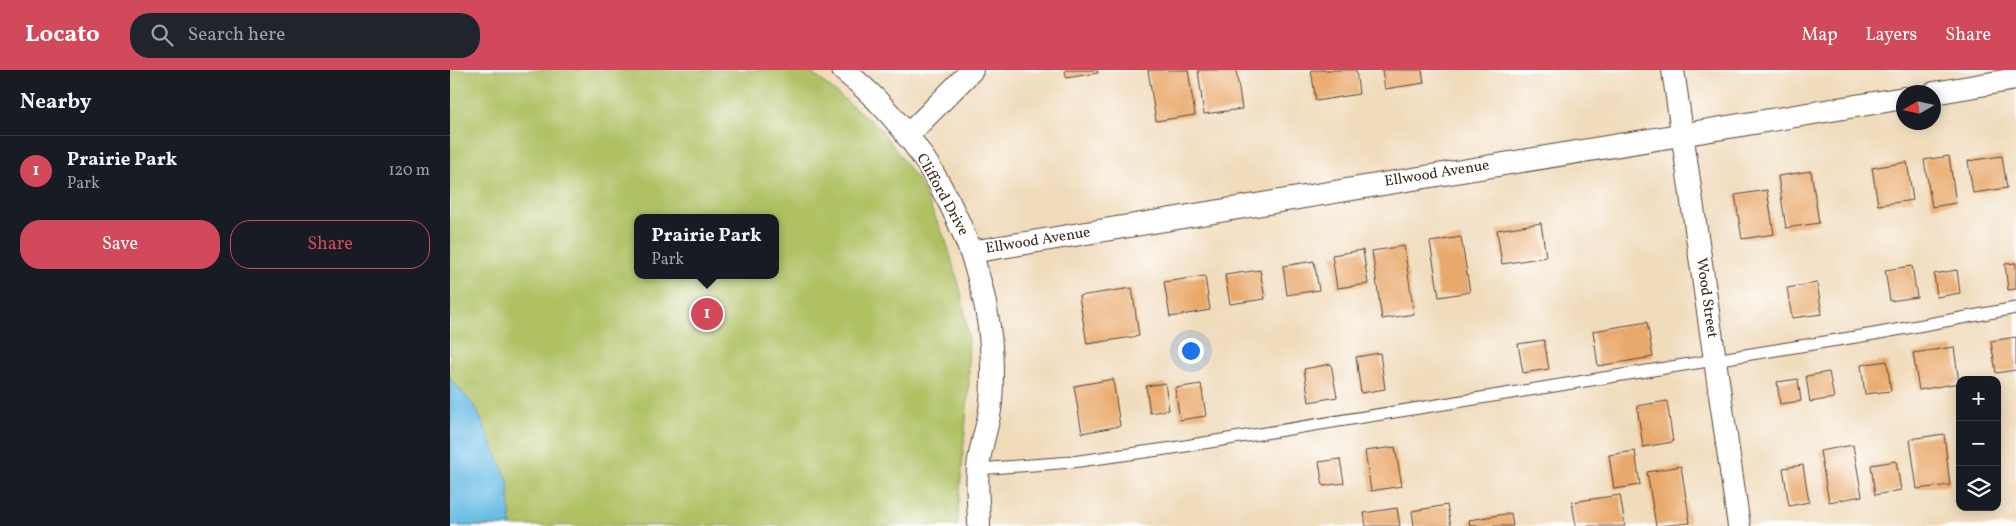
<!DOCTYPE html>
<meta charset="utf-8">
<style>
body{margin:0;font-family:Vollkorn,serif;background:#20242c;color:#f1f3f6}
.controls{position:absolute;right:15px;bottom:15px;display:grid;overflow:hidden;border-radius:10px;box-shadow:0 2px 12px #0003}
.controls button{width:45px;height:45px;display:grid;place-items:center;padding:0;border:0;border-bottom:1px solid #363941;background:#171b24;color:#f1f3f6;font:25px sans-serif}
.compass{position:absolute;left:1446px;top:15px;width:45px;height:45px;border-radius:50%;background:#171b24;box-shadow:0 2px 12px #0003;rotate:261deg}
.you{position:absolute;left:740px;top:280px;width:18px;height:18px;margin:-12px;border:4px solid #fff;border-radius:50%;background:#1a73e8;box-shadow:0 0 0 8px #1a73e833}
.badge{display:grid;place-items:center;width:32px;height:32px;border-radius:50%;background:#d1495b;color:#fff;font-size:16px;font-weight:700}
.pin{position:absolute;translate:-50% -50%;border:2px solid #fff;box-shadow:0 1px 5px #0006}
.popup{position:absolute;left:184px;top:144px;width:145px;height:65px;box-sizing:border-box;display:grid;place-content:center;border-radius:10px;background:#171b24;filter:drop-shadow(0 1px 4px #0005);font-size:16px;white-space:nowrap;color:#9ea1a6}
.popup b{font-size:19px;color:#f1f3f6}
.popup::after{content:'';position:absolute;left:50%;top:100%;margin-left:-10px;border:10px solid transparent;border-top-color:#171b24}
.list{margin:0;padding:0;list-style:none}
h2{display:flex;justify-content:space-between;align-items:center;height:65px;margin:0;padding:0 20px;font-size:21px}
h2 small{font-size:16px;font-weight:400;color:#9ea1a6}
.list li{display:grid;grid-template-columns:32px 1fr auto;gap:15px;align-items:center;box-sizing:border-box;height:70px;padding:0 20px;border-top:1px solid #363941}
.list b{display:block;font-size:19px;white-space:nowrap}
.list p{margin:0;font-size:16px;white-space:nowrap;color:#9ea1a6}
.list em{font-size:16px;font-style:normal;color:#9ea1a6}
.actions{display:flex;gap:10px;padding:15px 20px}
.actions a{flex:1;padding:11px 0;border:1px solid #d1495b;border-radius:20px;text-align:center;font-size:18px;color:#d1495b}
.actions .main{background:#d1495b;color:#fff}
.icon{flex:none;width:28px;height:28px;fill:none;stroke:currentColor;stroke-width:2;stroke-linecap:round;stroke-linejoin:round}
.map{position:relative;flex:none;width:1566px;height:456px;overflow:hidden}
header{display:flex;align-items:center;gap:30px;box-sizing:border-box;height:70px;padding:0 25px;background:#d1495b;color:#fff}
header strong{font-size:24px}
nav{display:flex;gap:28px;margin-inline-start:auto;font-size:18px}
.search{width:350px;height:45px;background:#20242c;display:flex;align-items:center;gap:12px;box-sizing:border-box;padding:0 18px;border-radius:20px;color:#9ea1a6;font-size:19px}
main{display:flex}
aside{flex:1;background:#171b24}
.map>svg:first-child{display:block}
</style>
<header>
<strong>Locato</strong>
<div class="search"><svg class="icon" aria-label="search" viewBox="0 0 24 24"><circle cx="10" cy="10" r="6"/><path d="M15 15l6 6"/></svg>Search here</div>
<nav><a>Map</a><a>Layers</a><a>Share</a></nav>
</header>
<main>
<aside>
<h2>Nearby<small></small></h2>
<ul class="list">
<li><span class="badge">1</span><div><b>Prairie Park</b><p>Park</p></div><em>120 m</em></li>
</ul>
<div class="actions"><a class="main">Save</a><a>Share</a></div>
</aside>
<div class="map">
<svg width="1566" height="456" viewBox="0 0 1566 456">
<rect width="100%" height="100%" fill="#fff"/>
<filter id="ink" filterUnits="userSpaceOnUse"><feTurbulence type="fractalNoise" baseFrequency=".02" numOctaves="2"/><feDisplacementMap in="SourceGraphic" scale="10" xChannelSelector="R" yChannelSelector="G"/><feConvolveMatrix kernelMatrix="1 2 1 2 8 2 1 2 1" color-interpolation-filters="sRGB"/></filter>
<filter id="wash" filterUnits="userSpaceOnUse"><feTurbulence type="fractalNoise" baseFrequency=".0096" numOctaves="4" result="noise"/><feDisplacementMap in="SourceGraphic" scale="20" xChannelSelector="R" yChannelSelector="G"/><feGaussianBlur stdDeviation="1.12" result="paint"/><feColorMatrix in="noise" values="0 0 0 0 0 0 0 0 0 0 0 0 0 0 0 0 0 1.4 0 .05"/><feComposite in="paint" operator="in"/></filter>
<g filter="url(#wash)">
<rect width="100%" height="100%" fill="#f0dbbb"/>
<path fill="#afc164" stroke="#757641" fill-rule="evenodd" d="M0,0H358L431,59L470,114L496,171L511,222L518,265L519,313L507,456H0ZM188,148H326V205H188Z"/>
<path fill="#68bce4" stroke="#527381" d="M0,308L26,338L58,411L61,456H0Z"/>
<g id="blocks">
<g fill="#e9a96c">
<path d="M615,0H647L648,3L616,8Z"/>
<path d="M698,0H738L745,45L706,51Z"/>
<path d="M748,0H786L792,39L754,44Z"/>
<path d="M861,0H906L909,24L866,31Z"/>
<path d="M932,0H972L974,13L935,19Z"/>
<path d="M1499,86L1506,133L1482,137L1474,90Z"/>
<path d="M1552,86L1557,118L1523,123L1518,91Z"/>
<path d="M1457,92L1463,130L1428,135L1422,98Z"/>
<path d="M1361,101L1369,153L1336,158L1328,106Z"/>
<path d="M1317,120L1324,164L1292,169L1285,125Z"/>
<path d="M1091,153L1096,187L1052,194L1047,160Z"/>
<path d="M1011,167L1020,222L989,227L980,172Z"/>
<path d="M954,176L964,244L932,249L922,181Z"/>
<path d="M913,180L918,214L887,218L882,185Z"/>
<path d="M864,191L869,220L837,225L833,196Z"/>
<path d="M1566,193V219L1558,220L1555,194Z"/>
<path d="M1462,196L1467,227L1440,231L1435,200Z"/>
<path d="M810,200L815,229L780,234L775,205Z"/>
<path d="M1507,200L1510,223L1487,227L1484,204Z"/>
<path d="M755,206L760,240L720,247L714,212Z"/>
<path d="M1367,213L1372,244L1342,248L1337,218Z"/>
<path d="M682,218L689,266L637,274L629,226Z"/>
<path d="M1197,252L1203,287L1148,296L1143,261Z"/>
<path d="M1566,267V300L1546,303L1541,271Z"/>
<path d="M1094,270L1099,299L1073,303L1068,274Z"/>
<path d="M1504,277L1509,313L1469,320L1463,283Z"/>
<path d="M930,283L935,319L911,323L906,287Z"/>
<path d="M1437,291L1441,321L1415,324L1411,295Z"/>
<path d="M881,294L887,327L859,332L854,299Z"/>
<path d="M1379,302L1384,328L1360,332L1356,306Z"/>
<path d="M663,309L670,356L632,363L624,316Z"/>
<path d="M1348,309L1351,331L1330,334L1327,312Z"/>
<path d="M715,313L719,340L700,343L696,316Z"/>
<path d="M751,314L756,346L730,350L725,318Z"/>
<path d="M1217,331L1223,372L1193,377L1187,336Z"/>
<path d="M1494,364L1500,415L1467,419L1460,369Z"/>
<path d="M1403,375L1412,426L1379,432L1370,381Z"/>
<path d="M945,377L952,416L921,421L915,381Z"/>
<path d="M1185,381L1190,415L1164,419L1159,385Z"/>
<path d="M890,389L894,413L873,416L869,392Z"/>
<path d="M1446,391L1451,420L1425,425L1421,395Z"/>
<path d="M1353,395L1359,432L1339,436L1333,398Z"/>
<path d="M1231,396L1240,453L1206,456L1197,402Z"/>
<path d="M1170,425L1175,456H1126L1122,432Z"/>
<path d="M997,435L1001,456H964L962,441Z"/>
<path d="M947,438L950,456H916L914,443Z"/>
<path d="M1061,443L1063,456H1020L1019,450Z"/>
</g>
</g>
</g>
<g filter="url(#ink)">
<use href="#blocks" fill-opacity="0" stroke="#564536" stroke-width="1"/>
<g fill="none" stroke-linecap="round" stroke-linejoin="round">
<defs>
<path id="lane" d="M528,399L622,392L723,378L1424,264L1566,238"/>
<g id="street">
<path d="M393,0C480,68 541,188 542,299C542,312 542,327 540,340C537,360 529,380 528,399C526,418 529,437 529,456"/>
<path d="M1223,0L1289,456"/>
<path d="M1484,23L1566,9"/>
<path d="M457,66L522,0"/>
<path d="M521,182L1454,28"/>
</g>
</defs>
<use href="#lane" stroke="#564536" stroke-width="13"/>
<use href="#street" stroke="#564536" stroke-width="24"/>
<use href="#lane" stroke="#fff" stroke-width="11"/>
<use href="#street" stroke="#fff" stroke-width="22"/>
</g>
</g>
<g text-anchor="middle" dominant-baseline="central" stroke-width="4" stroke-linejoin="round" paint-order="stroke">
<g font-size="15" fill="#3b2a1e" stroke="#fff">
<text transform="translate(987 104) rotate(-9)">Ellwood Avenue</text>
<text transform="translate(492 125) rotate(61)">Clifford Drive</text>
<text transform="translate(588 171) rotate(-9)">Ellwood Avenue</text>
<text transform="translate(1256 228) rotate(82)">Wood Street</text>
</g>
</g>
</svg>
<div class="controls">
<button>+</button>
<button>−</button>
<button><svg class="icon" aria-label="layers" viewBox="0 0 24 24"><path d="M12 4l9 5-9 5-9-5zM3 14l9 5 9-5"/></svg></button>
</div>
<svg class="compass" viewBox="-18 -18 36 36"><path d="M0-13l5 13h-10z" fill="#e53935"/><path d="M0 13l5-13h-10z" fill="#9ea1a6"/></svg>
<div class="you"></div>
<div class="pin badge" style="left:257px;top:244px">1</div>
<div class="popup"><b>Prairie Park</b>Park</div>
</div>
</main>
